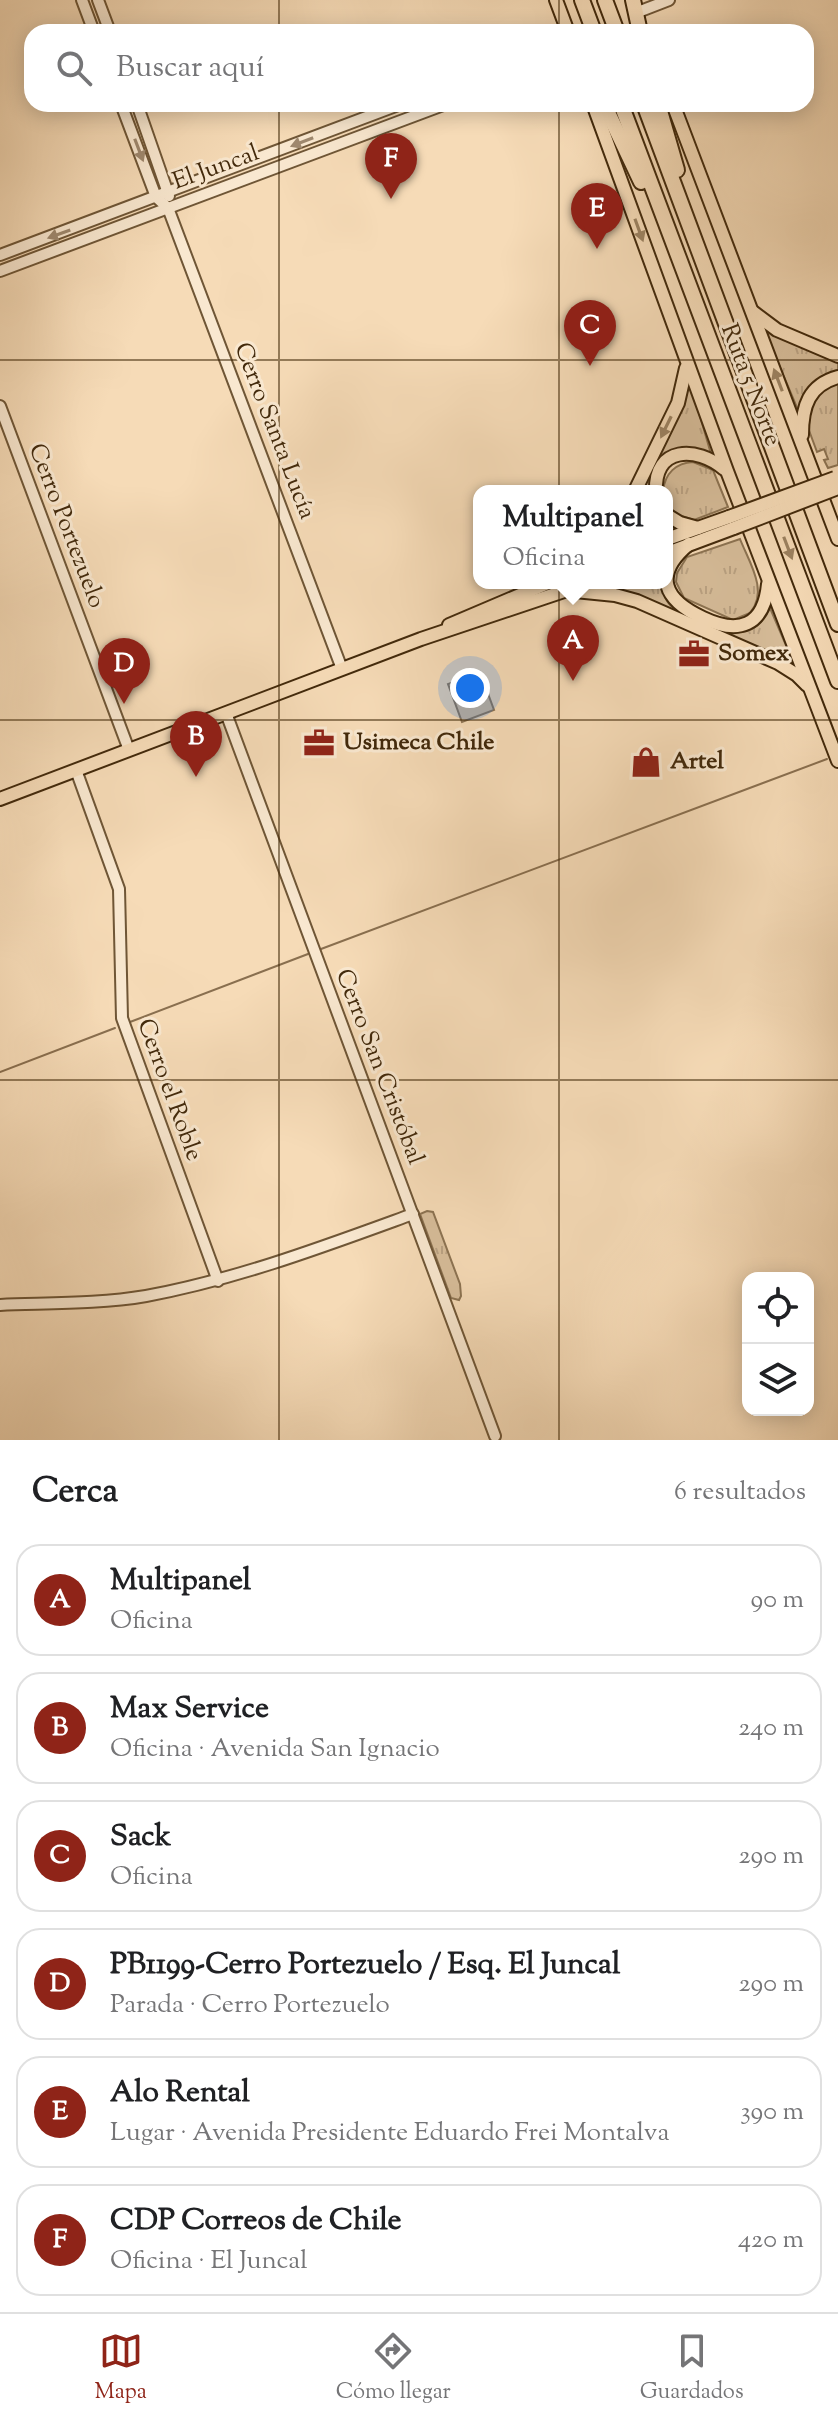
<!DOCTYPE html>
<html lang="es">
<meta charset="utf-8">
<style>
body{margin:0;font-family:"Sorts Mill Goudy",serif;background:#f2f2f2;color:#202124}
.controls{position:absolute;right:24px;bottom:24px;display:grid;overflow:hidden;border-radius:16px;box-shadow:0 4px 20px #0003}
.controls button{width:72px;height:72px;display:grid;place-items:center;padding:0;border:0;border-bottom:2px solid #e0e0e0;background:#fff;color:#202124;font:40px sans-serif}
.you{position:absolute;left:470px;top:688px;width:28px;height:28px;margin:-20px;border:6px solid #fff;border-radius:50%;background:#1a73e8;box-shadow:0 0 0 12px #1a73e833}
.badge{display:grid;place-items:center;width:52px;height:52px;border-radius:50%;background:#8f2418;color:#fff;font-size:26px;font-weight:700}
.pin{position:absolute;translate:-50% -66px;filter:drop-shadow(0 2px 4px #0008)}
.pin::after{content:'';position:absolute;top:42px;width:28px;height:24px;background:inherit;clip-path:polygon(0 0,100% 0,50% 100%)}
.popup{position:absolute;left:473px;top:485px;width:200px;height:104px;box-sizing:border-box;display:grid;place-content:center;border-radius:16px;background:#fff;filter:drop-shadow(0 2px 6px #0005);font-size:26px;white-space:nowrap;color:#757577}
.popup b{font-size:30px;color:#202124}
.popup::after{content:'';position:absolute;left:50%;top:100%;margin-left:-16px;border:16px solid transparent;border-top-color:#fff}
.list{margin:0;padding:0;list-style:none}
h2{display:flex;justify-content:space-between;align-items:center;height:104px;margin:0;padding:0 32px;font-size:34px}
h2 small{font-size:26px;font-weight:400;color:#757577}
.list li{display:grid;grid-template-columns:52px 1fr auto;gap:24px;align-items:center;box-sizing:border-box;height:112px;margin:0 16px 16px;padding:0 16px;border:2px solid #e0e0e0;border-radius:24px}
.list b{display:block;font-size:30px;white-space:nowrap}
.list p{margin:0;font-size:26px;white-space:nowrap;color:#757577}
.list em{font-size:26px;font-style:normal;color:#757577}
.icon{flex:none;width:44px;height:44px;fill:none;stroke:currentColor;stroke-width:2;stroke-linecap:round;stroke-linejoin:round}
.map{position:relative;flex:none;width:838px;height:1440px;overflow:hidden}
.search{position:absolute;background:#fff;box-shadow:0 4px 20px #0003;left:24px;right:24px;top:24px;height:88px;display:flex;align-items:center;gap:20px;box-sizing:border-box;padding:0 28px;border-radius:24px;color:#757577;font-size:30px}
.sheet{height:872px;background:#fff}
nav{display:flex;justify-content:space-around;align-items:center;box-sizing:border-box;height:112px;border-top:2px solid #e0e0e0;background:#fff;font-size:22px;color:#757577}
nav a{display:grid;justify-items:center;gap:4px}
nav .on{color:#8f2418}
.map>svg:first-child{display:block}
</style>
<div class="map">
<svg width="838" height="1440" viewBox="0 0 838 1440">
<defs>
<pattern id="grass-tufts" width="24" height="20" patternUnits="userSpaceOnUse" patternTransform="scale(2)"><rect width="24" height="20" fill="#d7bd9a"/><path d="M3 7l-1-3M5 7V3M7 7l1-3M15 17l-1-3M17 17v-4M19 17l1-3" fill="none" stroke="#baa283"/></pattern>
</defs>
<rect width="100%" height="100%" fill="#f6dbb7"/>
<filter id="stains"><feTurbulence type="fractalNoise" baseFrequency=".0025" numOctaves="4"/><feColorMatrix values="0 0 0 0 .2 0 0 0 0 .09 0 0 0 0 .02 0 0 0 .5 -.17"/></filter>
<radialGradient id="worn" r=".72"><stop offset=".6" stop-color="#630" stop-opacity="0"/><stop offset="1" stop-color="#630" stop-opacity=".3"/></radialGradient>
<g fill="url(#grass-tufts)" stroke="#8c7352" stroke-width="2">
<path d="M762,325L838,360V371C816,375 806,391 798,410Z"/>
<path d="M838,380V465L828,468L824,460L828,459L824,449L817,452L807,425L813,395Z"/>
<path d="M691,385L711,454C697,448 687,448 672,452L651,491H641L687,386Z"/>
<path d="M693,462L713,470L728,507L694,520L675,514L667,502V491H663C665,473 676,463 693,462Z"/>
<path d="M740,539C749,562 769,591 750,613L733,620L684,598L676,582L677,573L687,557Z"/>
<path d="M609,583H662C663,589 664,596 667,601C674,612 688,617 699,622C726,634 755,642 770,608L797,671L620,591L598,587Z"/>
<path d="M427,1211L433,1212L460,1284L461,1296L459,1300L451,1298L420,1214Z"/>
</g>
<path fill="#d7bd9a" stroke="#8c7352" stroke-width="2" d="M480,672L494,710L462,722L448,684Z"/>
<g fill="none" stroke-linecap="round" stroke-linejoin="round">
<g stroke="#896f4f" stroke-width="2">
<path d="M321,949L827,759"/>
<path d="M130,1022L308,954"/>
<path d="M0,1072L115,1028"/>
</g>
<defs>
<g id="minor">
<path d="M82,0L94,32"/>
<path d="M98,0L110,32"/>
<path d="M638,12L669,0"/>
<path d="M121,104L156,197L168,208L342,669"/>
<path d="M137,104L169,196"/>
<path d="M0,255L401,104"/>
<path d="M0,271L446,104"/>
<path d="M0,406L129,750"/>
<path d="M226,713L495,1436"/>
<path d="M76,770L119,889L122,1018L218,1281"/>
<path d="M0,1305C48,1303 99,1304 146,1296C238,1279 325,1246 413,1214"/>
</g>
<g id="major">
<path d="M556,0L568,32"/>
<path d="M593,104L727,471L838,761"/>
<path d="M673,104L838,539"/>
<path d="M753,312L777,330L838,356"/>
<path d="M802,435C802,406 809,385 838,377"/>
<path d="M635,491L678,403L686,368"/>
<path d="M656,491C654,446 697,446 724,469"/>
<path d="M667,515L680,523L698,528"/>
<path d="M667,539L729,517"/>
<path d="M689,544C652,575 664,600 703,618C739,635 764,626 768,584"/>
<path d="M667,553L734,528"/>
<path d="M575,591L615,595L637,601L778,663L797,675L807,685"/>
<path d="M449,625L548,583"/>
<path d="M0,799L421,639L588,583"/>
</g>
<g id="highway">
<path d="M582,0L594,32"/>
<path d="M605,0L617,32"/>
<path d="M633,0L640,32"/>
<path d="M604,104L641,182"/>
<path d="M621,104L838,681"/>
<path d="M644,104L838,624"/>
<path d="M658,104L677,170"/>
</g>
</defs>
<use href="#minor" stroke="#6f5636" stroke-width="14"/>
<use href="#major" stroke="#42290b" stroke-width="16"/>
<use href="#highway" stroke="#42290b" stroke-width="18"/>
<use href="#minor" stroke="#f9e8d0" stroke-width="10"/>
<use href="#major" stroke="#f6dbb7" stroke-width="12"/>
<use href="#highway" stroke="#f6dbb7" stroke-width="14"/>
<defs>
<g id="major-bridge">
<path d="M729,517L835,478"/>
<path d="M734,528L838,488"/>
</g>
</defs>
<use href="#major-bridge" stroke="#42290b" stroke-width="16" stroke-linecap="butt"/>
<use href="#major-bridge" stroke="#f6dbb7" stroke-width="12"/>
</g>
<defs><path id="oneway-solid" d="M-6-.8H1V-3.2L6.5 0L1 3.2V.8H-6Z" transform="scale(2)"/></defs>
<g fill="#9e886e">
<use href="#oneway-solid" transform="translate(302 142) rotate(159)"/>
<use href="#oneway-solid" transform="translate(139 150) rotate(69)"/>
<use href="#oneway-solid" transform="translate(59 234) rotate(160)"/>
</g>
<g fill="#9c8261">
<use href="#oneway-solid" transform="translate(639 230) rotate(70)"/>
<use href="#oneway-solid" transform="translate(778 380) rotate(-111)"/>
<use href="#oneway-solid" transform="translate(666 427) rotate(116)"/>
<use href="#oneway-solid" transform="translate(788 548) rotate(69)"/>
</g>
<path fill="none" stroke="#42290b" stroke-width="2" stroke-opacity="0.55" d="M279,0V32M559,0V32M279,104V1440M559,104V1440M0,360H838M0,720H838M0,1080H838"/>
<defs>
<symbol id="office-bare" viewBox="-9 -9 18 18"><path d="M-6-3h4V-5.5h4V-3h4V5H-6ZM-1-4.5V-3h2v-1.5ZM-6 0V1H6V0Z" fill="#8f2418" stroke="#f9e8d0" stroke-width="2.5" paint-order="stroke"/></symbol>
<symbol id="shop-bare" viewBox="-9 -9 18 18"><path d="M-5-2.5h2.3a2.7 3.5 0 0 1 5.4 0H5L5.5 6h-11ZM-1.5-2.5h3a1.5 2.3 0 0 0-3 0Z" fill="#8f2418" stroke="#f9e8d0" stroke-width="2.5" paint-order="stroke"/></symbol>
</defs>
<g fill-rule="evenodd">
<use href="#office-bare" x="672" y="632" width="44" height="44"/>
<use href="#office-bare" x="297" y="721" width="44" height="44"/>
<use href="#shop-bare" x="624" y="740" width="44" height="44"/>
</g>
<g text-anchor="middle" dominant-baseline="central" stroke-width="6" stroke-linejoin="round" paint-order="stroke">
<g font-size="24" fill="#42290b" stroke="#f9e8d0">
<text transform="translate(216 168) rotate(-20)">El Juncal</text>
<text transform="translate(750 385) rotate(69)">Ruta 5 Norte</text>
<text transform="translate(274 431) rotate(69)">Cerro Santa Lucía</text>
<text transform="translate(66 526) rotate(69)">Cerro Portezuelo</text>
<text transform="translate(379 1067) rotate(69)">Cerro San Cristóbal</text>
<text transform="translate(169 1090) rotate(70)">Cerro el Roble</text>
</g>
<g font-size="24" font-weight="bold" fill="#42290b" stroke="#f9e8d0" text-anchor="start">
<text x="718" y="654">Somex</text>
<text x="343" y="743">Usimeca Chile</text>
<text x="670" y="762">Artel</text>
</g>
</g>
<rect width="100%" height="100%" filter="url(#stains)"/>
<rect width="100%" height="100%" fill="url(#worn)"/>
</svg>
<div class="controls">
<button><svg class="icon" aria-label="locate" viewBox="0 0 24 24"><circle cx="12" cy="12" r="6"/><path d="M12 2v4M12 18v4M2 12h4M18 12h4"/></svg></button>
<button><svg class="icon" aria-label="layers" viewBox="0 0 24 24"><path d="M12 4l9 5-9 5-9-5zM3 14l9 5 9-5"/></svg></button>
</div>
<div class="you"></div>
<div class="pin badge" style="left:573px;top:681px">A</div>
<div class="popup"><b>Multipanel</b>Oficina</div>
<div class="pin badge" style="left:196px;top:777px">B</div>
<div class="pin badge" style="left:590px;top:366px">C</div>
<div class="pin badge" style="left:124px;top:704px">D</div>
<div class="pin badge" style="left:597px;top:249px">E</div>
<div class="pin badge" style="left:391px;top:199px">F</div>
<div class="search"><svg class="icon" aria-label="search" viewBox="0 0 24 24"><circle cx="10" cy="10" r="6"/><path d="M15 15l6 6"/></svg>Buscar aquí</div>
</div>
<section class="sheet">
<h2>Cerca<small>6 resultados</small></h2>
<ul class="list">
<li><span class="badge">A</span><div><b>Multipanel</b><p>Oficina</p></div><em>90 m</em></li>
<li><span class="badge">B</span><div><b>Max Service</b><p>Oficina · Avenida San Ignacio</p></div><em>240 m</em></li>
<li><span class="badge">C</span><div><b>Sack</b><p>Oficina</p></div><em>290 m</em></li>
<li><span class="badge">D</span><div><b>PB1199-Cerro Portezuelo / Esq. El Juncal</b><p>Parada · Cerro Portezuelo</p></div><em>290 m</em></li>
<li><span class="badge">E</span><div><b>Alo Rental</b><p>Lugar · Avenida Presidente Eduardo Frei Montalva</p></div><em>390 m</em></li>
<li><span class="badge">F</span><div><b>CDP Correos de Chile</b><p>Oficina · El Juncal</p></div><em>420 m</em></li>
</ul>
</section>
<nav>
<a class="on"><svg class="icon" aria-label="map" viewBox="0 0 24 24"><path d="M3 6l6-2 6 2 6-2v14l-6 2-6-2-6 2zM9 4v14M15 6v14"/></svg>Mapa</a>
<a><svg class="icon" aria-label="directions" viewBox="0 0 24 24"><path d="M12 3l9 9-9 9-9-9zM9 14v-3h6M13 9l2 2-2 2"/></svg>Cómo llegar</a>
<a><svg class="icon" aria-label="saved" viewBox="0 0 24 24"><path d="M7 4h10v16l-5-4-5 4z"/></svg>Guardados</a>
</nav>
